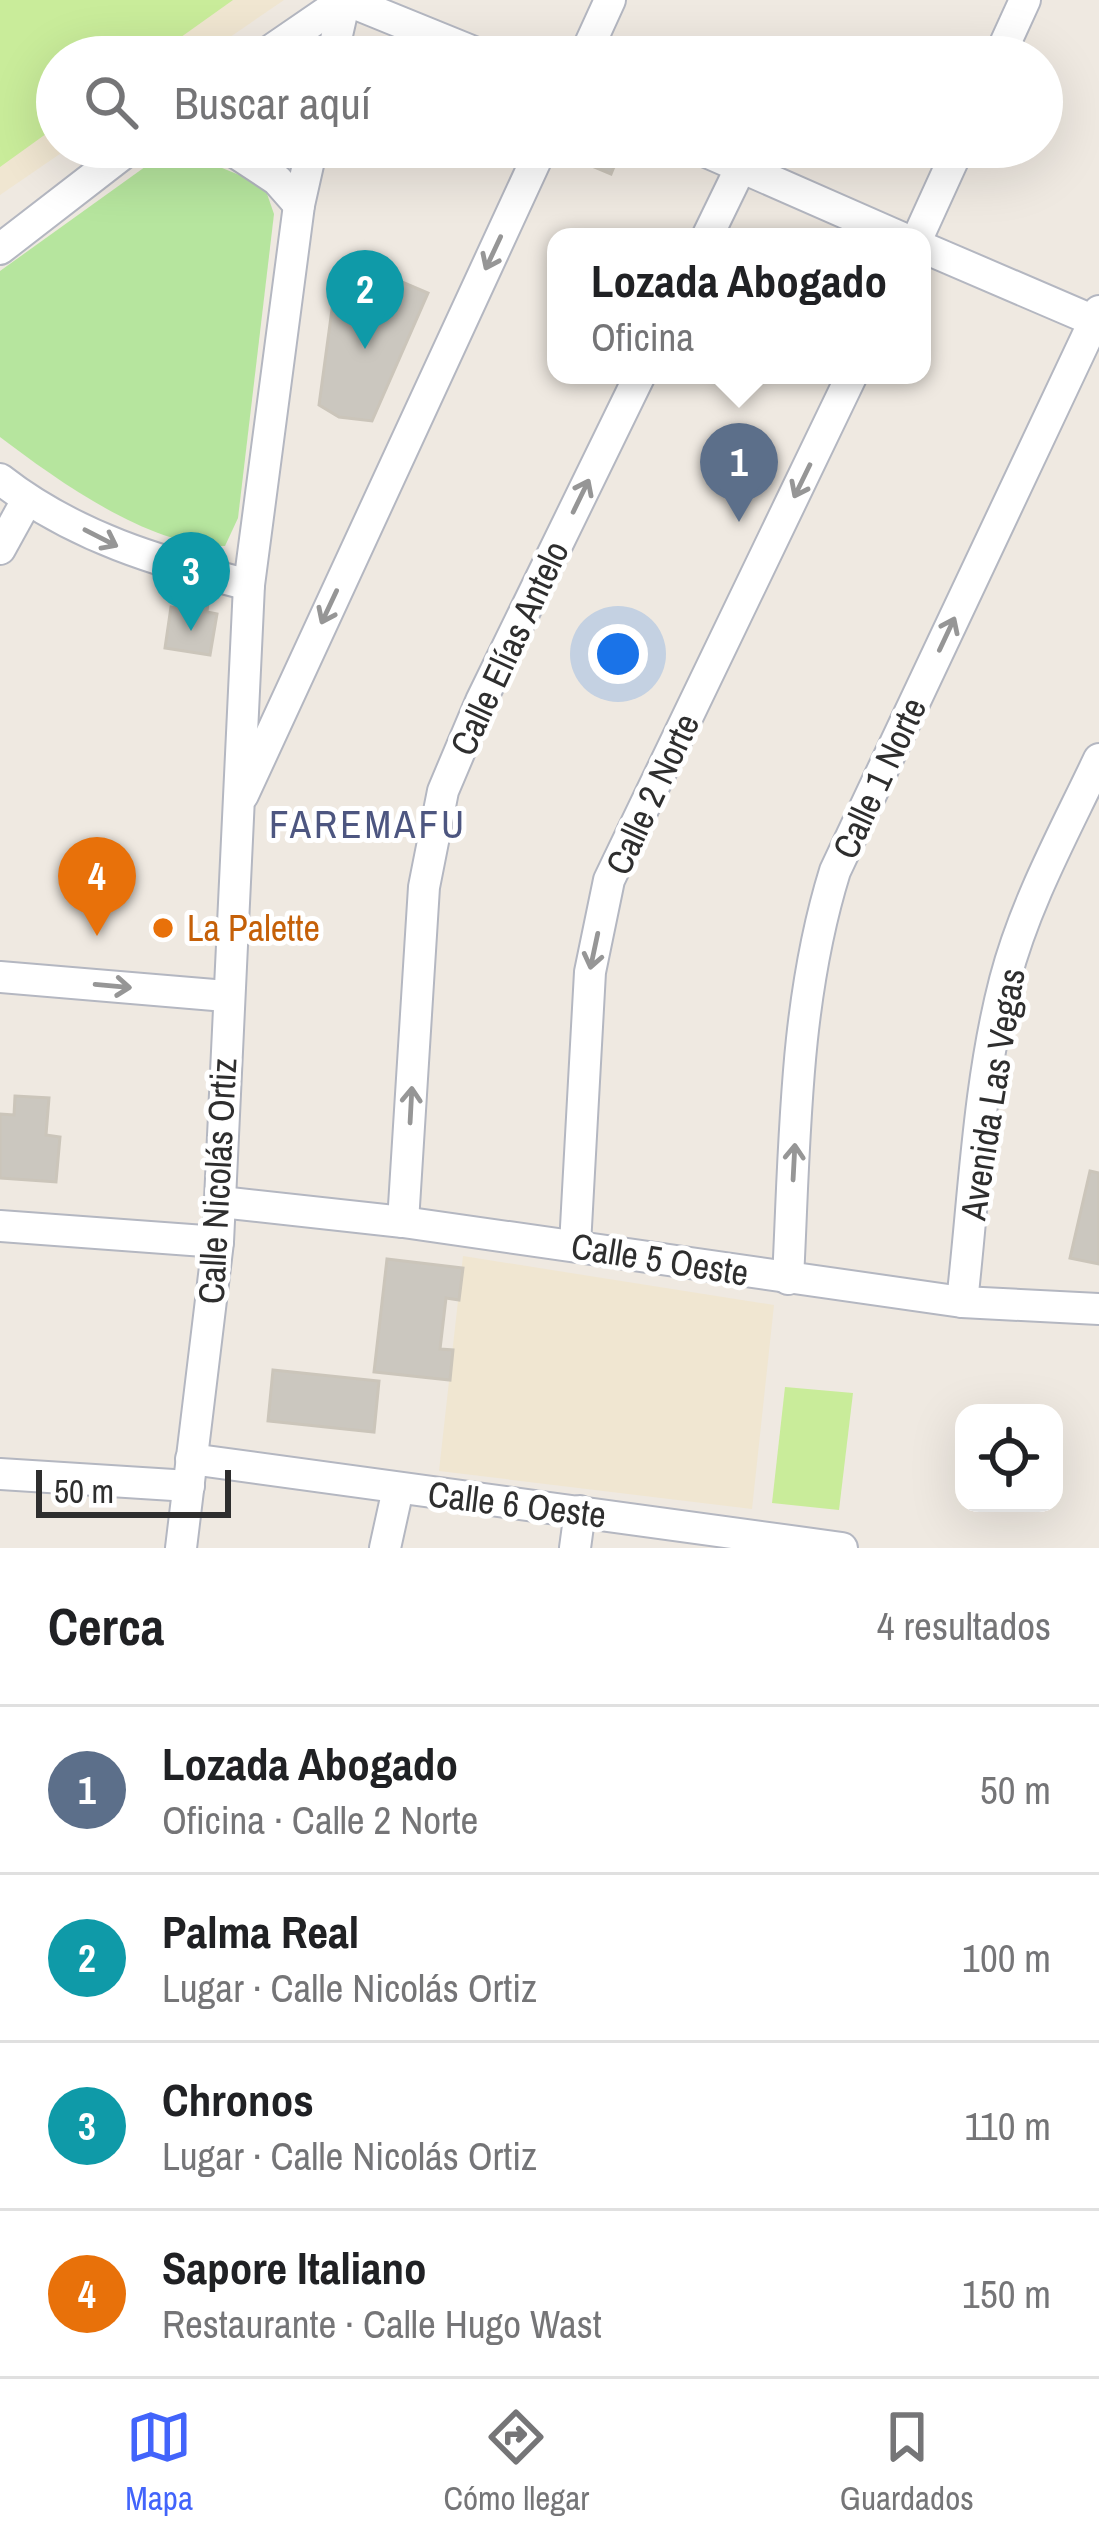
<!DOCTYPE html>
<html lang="es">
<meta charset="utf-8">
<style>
body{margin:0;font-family:"Archivo Narrow",sans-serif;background:#f2f2f2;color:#202124}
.controls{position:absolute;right:36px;bottom:36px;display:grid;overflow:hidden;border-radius:24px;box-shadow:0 12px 48px #0002}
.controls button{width:108px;height:108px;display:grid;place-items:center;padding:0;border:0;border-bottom:3px solid #e0e0e0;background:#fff;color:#202124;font:60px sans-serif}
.scale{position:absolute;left:36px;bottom:30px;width:195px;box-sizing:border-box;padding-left:12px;border:6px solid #2e2e2e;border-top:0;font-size:33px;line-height:42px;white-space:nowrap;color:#2e2e2e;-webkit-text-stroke:9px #fff;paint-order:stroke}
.you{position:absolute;left:618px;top:654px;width:42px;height:42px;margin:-30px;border:9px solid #fff;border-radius:50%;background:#1a73e8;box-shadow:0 0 0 18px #1a73e833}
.badge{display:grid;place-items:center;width:78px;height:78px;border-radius:50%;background:#4264fb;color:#fff;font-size:39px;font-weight:700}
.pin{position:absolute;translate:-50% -99px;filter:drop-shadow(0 3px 6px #0008)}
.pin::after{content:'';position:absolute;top:63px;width:42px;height:36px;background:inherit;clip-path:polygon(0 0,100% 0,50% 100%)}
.popup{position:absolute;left:547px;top:228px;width:384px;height:156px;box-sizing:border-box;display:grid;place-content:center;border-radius:24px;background:#fff;filter:drop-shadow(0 3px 9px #0005);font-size:39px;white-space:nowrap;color:#757577}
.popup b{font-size:45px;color:#202124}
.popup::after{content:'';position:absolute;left:50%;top:100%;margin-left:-24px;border:24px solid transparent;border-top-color:#fff}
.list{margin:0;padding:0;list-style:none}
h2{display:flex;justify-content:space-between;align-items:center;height:156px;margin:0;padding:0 48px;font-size:51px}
h2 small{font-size:39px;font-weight:400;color:#757577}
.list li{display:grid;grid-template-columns:78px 1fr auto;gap:36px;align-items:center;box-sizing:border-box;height:168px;padding:0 48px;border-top:3px solid #e0e0e0}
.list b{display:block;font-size:45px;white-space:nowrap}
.list p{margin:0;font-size:39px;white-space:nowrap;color:#757577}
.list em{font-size:39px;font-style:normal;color:#757577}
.icon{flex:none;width:66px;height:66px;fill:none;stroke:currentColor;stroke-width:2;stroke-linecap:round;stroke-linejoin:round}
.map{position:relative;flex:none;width:1099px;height:1548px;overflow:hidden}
.search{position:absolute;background:#fff;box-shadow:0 12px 48px #0002;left:36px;right:36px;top:36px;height:132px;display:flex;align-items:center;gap:30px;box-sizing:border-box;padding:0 42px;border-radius:66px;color:#757577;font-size:45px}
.sheet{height:828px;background:#fff}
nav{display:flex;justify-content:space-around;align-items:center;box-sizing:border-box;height:168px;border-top:3px solid #e0e0e0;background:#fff;font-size:33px;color:#757577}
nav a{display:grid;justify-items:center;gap:6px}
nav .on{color:#4264fb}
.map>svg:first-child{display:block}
</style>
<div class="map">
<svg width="1099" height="1548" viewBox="0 0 1099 1548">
<rect width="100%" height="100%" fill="#efe9e1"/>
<g fill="#f0e6d1">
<path d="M0,0H284L201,57H57V147H70L0,195Z"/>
<path d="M463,1256L774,1305L752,1509L439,1471Z"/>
</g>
<path fill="#b6e59e" d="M195,157L264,185L274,214L238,518L225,546C150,548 57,480 0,437V271L156,159Z"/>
<g fill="#c9ec9a">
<path d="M0,0H233L153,57H57V126L0,167Z"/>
<path d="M785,1387L853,1393L839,1510L772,1503Z"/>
</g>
<g fill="#cbc7bf" stroke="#cbc5ba" stroke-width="3">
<path d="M572,147H622L611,174L568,156Z"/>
<path d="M348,259L428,293L372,421L339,417L319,405L336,280Z"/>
<path d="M184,598L208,602L207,612L217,614L210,655L165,648L171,607L183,609Z"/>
<path d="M15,1096L49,1098L46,1135L60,1137L56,1182L0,1178V1114L14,1115Z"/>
<path d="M1090,1171L1099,1173V1264L1070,1258Z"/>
<path d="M387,1259L463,1268L459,1300L446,1298L440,1349L453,1350L450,1380L374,1372Z"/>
<path d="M273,1370L379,1381L374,1432L268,1421Z"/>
</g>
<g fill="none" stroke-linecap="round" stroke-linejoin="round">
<defs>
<g id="street">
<path d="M346,0L486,57"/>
<path d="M261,57L344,0"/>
<path d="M332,57L345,0"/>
<path d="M584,57L610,0"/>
<path d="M999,57L1025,0"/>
<path d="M227,147L277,180L299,205"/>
<path d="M695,147L900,237"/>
<path d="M707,237L741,167"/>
<path d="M918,237L959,147"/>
<path d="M922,247L1099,323"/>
<path d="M0,249L132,147"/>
<path d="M0,479C74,537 160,562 249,585"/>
<path d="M0,549L27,500"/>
<path d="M243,795L542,147"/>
<path d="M0,977L226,996"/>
<path d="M221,1202L403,1222L962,1302L1099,1309"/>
<path d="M403,1222L424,887L443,791L481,701L640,375"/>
<path d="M0,1226L218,1242"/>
<path d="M575,1245L590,972L609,880L852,375"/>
<path d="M788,1279C795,1141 794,1003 835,871L1099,311"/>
<path d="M962,1302C974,1196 978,1084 1005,980C1025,903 1065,831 1099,759"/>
<path d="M191,1459L842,1548"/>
<path d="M0,1474L189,1486"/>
<path d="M181,1548L218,1242L249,585L299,205L312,147"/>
<path d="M385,1548L398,1489"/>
<path d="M575,1548L580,1511"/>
</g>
</defs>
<use href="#street" stroke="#b4b7c1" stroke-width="34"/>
<use href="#street" stroke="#fff" stroke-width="30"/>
</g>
<defs><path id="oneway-shaft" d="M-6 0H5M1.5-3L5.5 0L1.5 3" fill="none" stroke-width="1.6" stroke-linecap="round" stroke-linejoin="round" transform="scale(3)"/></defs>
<g stroke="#969696">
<use href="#oneway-shaft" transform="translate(493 253) rotate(115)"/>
<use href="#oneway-shaft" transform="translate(802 481) rotate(116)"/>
<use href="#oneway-shaft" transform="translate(581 496) rotate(-64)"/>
<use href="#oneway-shaft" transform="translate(101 538) rotate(27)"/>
<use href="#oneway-shaft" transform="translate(329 607) rotate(115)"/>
<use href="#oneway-shaft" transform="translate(947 634) rotate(-65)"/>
<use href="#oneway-shaft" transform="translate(594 951) rotate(102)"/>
<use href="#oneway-shaft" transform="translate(113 986) rotate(5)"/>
<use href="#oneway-shaft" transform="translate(411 1105) rotate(-87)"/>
<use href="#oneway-shaft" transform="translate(794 1162) rotate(-87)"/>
</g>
<circle fill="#e8710a" stroke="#fff" stroke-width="4.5" cx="163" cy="928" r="12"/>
<g text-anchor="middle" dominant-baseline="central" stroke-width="10" stroke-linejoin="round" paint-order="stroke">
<g font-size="36" fill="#2e2e2e" stroke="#fff">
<text transform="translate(509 648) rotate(-65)">Calle Elías Antelo</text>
<text transform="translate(879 778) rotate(-65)">Calle 1 Norte</text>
<text transform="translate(652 794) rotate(-65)">Calle 2 Norte</text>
<text transform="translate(992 1094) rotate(-81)">Avenida Las Vegas</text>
<text transform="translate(217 1181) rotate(-87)">Calle Nicolás Ortiz</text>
<text transform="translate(660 1259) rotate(9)">Calle 5 Oeste</text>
<text transform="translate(517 1504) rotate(7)">Calle 6 Oeste</text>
</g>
<g font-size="36" fill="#c56008" stroke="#fff" text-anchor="start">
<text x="187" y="928">La Palette</text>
</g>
<g font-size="39" letter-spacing="3" fill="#4d5680" stroke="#fff">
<text x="368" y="824">FAREMAFU</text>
</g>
</g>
</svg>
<div class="controls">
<button><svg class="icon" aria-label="locate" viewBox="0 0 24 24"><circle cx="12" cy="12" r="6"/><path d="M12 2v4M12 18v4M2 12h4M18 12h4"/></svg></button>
</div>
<div class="scale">50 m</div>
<div class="you"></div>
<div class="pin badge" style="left:739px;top:522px;background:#5c6f8a">1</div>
<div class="popup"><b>Lozada Abogado</b>Oficina</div>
<div class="pin badge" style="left:365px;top:349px;background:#0f9aa8">2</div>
<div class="pin badge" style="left:191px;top:631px;background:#0f9aa8">3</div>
<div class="pin badge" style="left:97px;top:936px;background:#e8710a">4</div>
<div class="search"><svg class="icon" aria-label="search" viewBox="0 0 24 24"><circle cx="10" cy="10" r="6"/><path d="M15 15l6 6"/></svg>Buscar aquí</div>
</div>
<section class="sheet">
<h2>Cerca<small>4 resultados</small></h2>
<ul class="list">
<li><span class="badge" style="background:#5c6f8a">1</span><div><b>Lozada Abogado</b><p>Oficina · Calle 2 Norte</p></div><em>50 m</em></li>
<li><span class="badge" style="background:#0f9aa8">2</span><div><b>Palma Real</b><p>Lugar · Calle Nicolás Ortiz</p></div><em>100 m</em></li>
<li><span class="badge" style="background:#0f9aa8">3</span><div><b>Chronos</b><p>Lugar · Calle Nicolás Ortiz</p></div><em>110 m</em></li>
<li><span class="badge" style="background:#e8710a">4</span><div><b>Sapore Italiano</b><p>Restaurante · Calle Hugo Wast</p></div><em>150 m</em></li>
</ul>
</section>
<nav>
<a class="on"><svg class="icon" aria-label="map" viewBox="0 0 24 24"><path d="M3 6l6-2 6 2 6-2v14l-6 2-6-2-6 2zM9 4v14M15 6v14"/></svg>Mapa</a>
<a><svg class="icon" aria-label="directions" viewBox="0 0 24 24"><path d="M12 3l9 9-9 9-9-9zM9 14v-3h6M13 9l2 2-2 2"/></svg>Cómo llegar</a>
<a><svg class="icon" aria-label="saved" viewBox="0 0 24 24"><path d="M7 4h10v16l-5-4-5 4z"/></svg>Guardados</a>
</nav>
